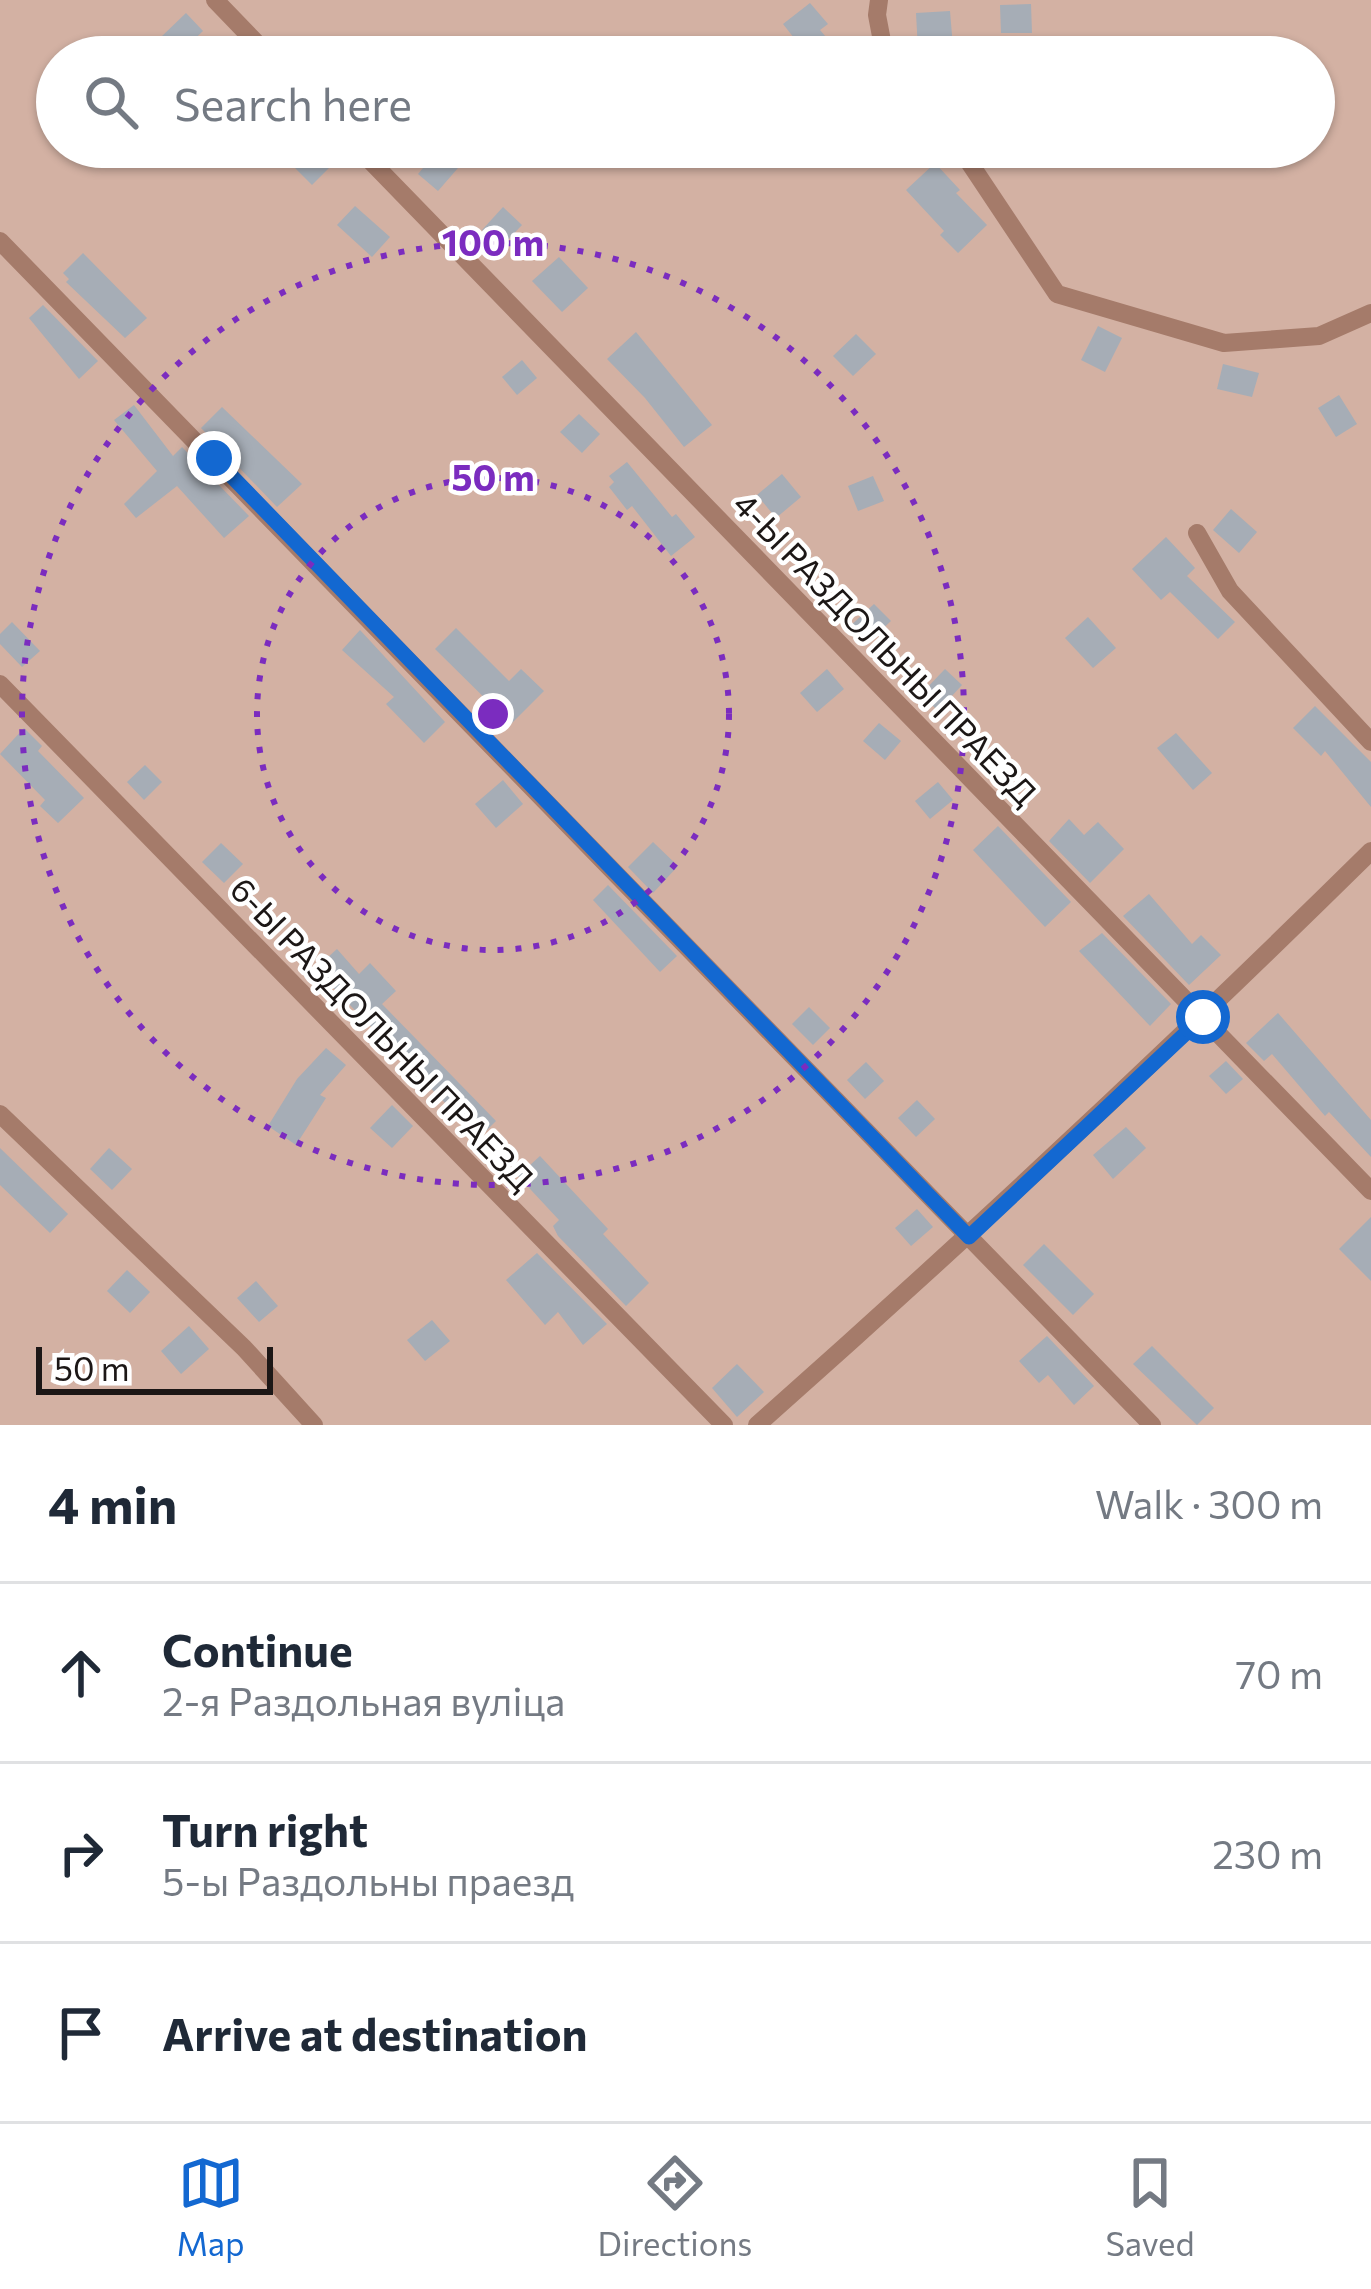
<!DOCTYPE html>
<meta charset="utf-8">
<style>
body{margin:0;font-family:Commissioner,sans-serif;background:#f2f2f3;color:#1f2937}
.scale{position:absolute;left:36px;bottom:30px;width:237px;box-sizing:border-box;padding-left:12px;border:6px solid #1c1716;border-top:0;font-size:33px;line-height:42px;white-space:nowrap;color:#1c1716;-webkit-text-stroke:9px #fff;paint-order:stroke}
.stop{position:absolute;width:36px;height:36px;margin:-27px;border:9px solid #1368d1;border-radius:50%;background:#fff}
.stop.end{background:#1368d1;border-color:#fff;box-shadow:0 3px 12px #0008}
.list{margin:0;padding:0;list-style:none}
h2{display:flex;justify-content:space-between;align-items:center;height:156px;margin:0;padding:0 48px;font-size:51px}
h2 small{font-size:39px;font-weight:400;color:#747a83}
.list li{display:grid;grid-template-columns:78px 1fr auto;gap:36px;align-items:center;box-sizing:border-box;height:180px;padding:0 48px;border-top:3px solid #e0e1e3}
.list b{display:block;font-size:45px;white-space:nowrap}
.list p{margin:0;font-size:39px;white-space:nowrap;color:#747a83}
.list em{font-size:39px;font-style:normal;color:#747a83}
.icon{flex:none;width:66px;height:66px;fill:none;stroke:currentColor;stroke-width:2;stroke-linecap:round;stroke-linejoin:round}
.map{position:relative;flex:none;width:1371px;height:1425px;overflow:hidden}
.search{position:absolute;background:#fff;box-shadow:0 3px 9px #0004;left:36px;right:36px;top:36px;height:132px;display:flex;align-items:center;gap:30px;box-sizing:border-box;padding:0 42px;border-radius:66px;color:#747a83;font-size:45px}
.sheet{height:696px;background:#fff}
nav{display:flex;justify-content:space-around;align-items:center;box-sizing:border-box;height:168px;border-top:3px solid #e0e1e3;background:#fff;font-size:33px;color:#747a83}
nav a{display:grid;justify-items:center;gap:6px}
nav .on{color:#1368d1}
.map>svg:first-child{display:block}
</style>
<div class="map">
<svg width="1371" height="1425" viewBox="0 0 1371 1425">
<rect width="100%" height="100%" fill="#ebded9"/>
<path fill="#d3b1a3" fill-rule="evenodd" d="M0,0H1371V1425H0ZM57,57H1314V147H57Z"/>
<g fill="#a6adb6">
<path d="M810,3L828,24L820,30L843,57H809L783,24Z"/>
<path d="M1031,4L1032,33H1001L1000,5Z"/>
<path d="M950,11L953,47L918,50L916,13Z"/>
<path d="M186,13L203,31L177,56L160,38Z"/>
<path d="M310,150L329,168L312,185L293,166Z"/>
<path d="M438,150L458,168L438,191L418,174Z"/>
<path d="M935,163L960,190L956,193L987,225L958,253L940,235L944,231L906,190Z"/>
<path d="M355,206L390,237L372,257L337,225Z"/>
<path d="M503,207L522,225L501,247L482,230Z"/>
<path d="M83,253L147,318L125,338L66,282L69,279L63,273Z"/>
<path d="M559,257L588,288L562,312L532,281Z"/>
<path d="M43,305L98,361L79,379L29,318Z"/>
<path d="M1098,326L1122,338L1105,372L1081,360Z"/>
<path d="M636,332L712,425L684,447L645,398L607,359Z"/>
<path d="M856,334L876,354L853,376L833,356Z"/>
<path d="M522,360L537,378L517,395L502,377Z"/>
<path d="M1223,364L1259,373L1252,397L1217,389Z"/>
<path d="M1339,395L1357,424L1336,437L1318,408Z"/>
<path d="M134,405L173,456L182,447L249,516L224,538L177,486L136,518L124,504L157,471L114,420Z"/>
<path d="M222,407L302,484L277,507L201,428Z"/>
<path d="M579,414L600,434L582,453L560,432Z"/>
<path d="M627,462L672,517L676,514L695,537L671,556L632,506L627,510L609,487L614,482L609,476Z"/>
<path d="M782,474L801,497L776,518L757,495Z"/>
<path d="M873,476L884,501L858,511L848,486Z"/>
<path d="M1231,509L1257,532L1239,553L1213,530Z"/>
<path d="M1166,537L1195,568L1187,576L1235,622L1218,639L1170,592L1161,600L1132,569Z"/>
<path d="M874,604L891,621L864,646L848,628Z"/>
<path d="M1088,617L1116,648L1093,668L1065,638Z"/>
<path d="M12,622L40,651L22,667L0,644V634Z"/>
<path d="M456,628L509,681L521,669L544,691L511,724L435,649Z"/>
<path d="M360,630L445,722L424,743L386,704L394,697L342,650Z"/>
<path d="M827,669L844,689L817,712L800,693Z"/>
<path d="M945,669L962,685L938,711L921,694Z"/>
<path d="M1315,706L1371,762V807L1325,751L1321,756L1293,728Z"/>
<path d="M879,723L901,741L885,760L863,741Z"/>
<path d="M24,728L42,746L38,751L84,798L58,823L40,806L45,800L0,754Z"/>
<path d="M1176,733L1212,773L1193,790L1157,748Z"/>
<path d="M145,765L162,782L144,800L127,782Z"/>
<path d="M503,780L523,804L496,828L475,804Z"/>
<path d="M938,782L953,800L930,819L915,801Z"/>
<path d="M1069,819L1084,835L1098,822L1124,849L1090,883L1049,841Z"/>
<path d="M998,826L1071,902L1045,927L973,850Z"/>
<path d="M653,842L678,866L653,893L628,867Z"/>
<path d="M221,843L243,864L224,883L202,862Z"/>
<path d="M608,885L677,956L660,972L593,900Z"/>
<path d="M1149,894L1192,944L1201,935L1221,955L1189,985L1123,916Z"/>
<path d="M1102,933L1171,1004L1150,1026L1079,951Z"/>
<path d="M337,949L359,974L370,963L396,991L382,1004L496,1121L479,1138L315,969Z"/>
<path d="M809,1007L830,1028L813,1045L792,1024Z"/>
<path d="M1278,1013L1371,1120V1157L1329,1112L1325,1116L1272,1054L1264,1061L1246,1043Z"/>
<path d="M326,1048L346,1065L320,1095L326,1098L296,1145L268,1126L297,1079Z"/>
<path d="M1226,1061L1243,1079L1226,1094L1209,1076Z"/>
<path d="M866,1062L884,1081L865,1099L847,1080Z"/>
<path d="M917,1100L935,1119L916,1137L898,1118Z"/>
<path d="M392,1105L413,1126L392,1148L370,1128Z"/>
<path d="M1126,1127L1146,1148L1113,1179L1093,1155Z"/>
<path d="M0,1148L68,1214L50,1233L0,1185Z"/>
<path d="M109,1148L132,1169L112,1190L90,1169Z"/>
<path d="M540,1156L608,1229L603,1234L649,1283L626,1306L558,1236L553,1226L559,1220L518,1176Z"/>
<path d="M917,1209L933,1227L911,1246L895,1228Z"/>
<path d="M1371,1217V1281L1339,1249Z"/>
<path d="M1044,1244L1094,1294L1073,1315L1023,1265Z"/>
<path d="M537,1253L607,1324L583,1345L558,1312L545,1325L506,1280Z"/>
<path d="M127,1270L150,1292L130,1313L107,1291Z"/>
<path d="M256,1281L278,1306L259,1322L237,1298Z"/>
<path d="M432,1320L450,1341L425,1361L407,1340Z"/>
<path d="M189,1326L209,1349L181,1374L161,1351Z"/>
<path d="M1047,1336L1094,1386L1074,1405L1048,1375L1039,1383L1019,1361Z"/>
<path d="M1152,1346L1214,1408L1197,1425L1133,1364Z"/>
<path d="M737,1364L764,1392L737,1417L712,1388Z"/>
</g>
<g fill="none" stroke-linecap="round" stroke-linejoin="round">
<g stroke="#a57b6a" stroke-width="18">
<path d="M215,0L270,57"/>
<path d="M879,0L877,15L885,57"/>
<path d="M357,147L1371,1191"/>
<path d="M959,147L1057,294L1224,343L1319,336L1371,313"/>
<path d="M0,241L1152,1425"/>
<path d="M1197,533L1230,591L1371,742"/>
<path d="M0,684L724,1425"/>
<path d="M0,1114L244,1348L314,1425"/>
<path d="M757,1425C967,1239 1171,1048 1371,851"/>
</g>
</g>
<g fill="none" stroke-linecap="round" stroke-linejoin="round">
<path stroke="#1368d1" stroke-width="15" d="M214,458L969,1237L1203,1017"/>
</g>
<g fill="none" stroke="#7b2cbf" stroke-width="6" stroke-dasharray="6 12">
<circle cx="493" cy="714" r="236"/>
<circle cx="493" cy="714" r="471"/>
</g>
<g text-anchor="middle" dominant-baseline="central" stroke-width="9" stroke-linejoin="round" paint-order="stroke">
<g font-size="33" fill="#1c1716" stroke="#fff">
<text transform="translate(886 648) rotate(46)">4-Ы РАЗДОЛЬНЫ ПРАЕЗД</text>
<text transform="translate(383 1033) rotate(46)">6-Ы РАЗДОЛЬНЫ ПРАЕЗД</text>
</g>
</g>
<circle cx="493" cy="714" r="18" fill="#7b2cbf" stroke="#fff" stroke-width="6"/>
<g font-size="36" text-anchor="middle" font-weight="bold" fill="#7b2cbf" stroke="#fff" stroke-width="9" stroke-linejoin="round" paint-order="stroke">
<text x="493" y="256">100 m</text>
<text x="493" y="491">50 m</text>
</g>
</svg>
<div class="scale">50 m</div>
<div class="stop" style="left:1203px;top:1017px"></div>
<div class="stop end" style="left:214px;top:458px"></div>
<div class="search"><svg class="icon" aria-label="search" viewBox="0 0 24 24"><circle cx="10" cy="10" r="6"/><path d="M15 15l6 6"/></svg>Search here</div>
</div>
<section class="sheet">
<h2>4 min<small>Walk · 300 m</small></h2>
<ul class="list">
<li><svg class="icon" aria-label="ahead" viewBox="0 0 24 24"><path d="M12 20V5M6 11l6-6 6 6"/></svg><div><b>Continue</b><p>2-я Раздольная вуліца</p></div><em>70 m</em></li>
<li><svg class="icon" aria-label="right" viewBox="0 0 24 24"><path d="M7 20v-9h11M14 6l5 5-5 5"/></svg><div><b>Turn right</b><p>5-ы Раздольны праезд</p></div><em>230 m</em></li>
<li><svg class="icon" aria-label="arrive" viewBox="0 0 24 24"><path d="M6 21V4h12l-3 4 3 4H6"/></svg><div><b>Arrive at destination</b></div></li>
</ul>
</section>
<nav>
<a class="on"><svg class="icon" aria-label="map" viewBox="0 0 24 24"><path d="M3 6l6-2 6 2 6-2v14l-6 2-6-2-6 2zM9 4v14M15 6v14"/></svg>Map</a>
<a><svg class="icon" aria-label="directions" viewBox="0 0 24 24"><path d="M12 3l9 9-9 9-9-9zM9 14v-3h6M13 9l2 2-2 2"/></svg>Directions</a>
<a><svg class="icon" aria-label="saved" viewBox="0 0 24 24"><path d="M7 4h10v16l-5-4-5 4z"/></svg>Saved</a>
</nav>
